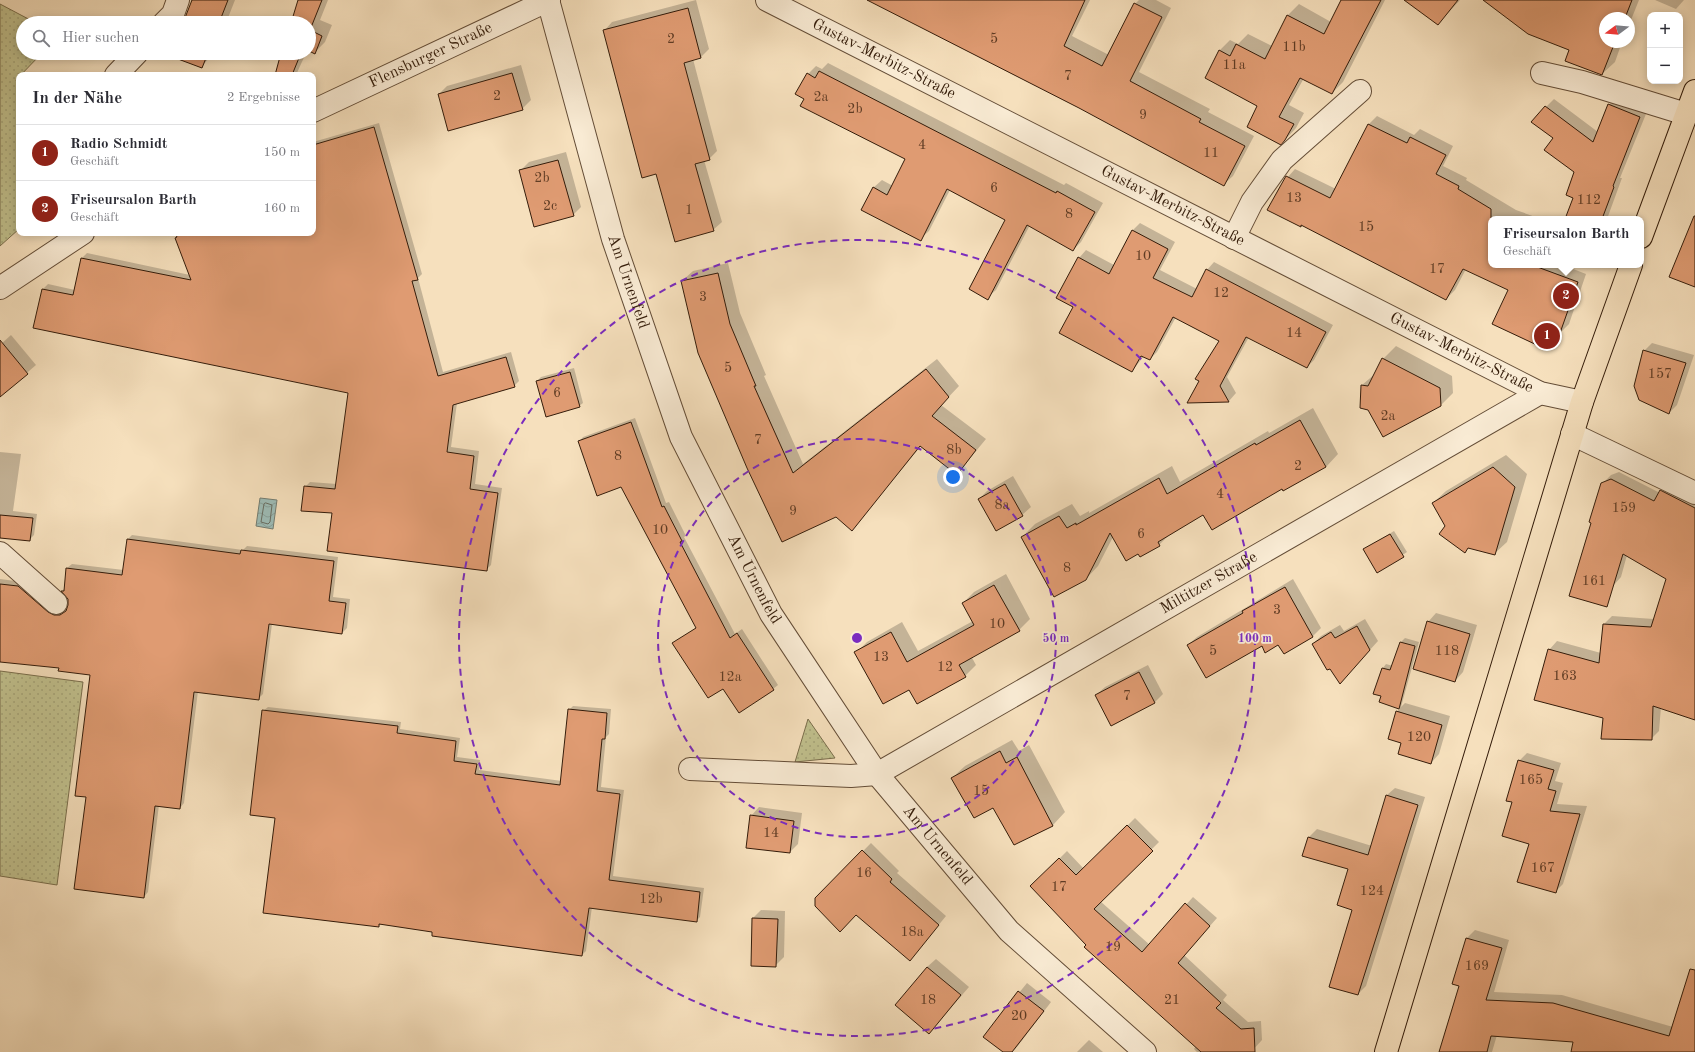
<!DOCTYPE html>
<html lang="de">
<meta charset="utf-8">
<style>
body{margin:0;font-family:"Old Standard TT",serif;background:#f2f2f3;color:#2b2b33}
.controls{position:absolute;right:12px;top:12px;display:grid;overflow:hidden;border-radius:8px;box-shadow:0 2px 10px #0003}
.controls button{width:36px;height:36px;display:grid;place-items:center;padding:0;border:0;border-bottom:1px solid #e1e1e2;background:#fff;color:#2b2b33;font:20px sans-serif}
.compass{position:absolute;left:1599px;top:12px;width:36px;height:36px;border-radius:50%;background:#fff;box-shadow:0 2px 10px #0003;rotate:254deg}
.you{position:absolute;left:953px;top:477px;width:14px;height:14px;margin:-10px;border:3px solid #fff;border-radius:50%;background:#1a73e8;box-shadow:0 0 0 6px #1a73e833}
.badge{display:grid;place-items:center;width:26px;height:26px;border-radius:50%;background:#8f2418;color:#fff;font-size:13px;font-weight:700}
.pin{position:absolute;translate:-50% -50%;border:2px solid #fff;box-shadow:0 1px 4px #0006}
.popup{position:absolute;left:1488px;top:216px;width:156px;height:52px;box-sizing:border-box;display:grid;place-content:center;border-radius:8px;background:#fff;filter:drop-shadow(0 1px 3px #0005);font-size:13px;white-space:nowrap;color:#7c7c81}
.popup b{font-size:15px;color:#2b2b33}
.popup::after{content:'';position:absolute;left:50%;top:100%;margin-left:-8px;border:8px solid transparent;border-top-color:#fff}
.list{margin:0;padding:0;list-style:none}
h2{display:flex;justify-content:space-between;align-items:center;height:52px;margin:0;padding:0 16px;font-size:17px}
h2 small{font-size:13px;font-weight:400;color:#7c7c81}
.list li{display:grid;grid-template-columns:26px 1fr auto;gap:12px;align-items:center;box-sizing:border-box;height:56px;padding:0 16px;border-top:1px solid #e1e1e2}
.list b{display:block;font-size:15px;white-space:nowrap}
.list p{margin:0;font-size:13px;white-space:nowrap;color:#7c7c81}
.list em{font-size:13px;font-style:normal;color:#7c7c81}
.icon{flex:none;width:22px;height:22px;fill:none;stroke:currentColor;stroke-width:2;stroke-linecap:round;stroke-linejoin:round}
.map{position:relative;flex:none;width:1695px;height:1052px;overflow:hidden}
.search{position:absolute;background:#fff;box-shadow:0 2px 10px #0003;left:16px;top:16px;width:300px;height:44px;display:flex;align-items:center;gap:10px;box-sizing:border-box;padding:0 14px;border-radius:22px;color:#7c7c81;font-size:15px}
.panel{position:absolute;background:#fff;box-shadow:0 2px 10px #0003;left:16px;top:72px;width:300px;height:164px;border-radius:8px}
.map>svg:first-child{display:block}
</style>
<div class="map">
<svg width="1695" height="1052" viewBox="0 0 1695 1052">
<defs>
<pattern id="grass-dots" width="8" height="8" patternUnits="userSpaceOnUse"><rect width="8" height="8" fill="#c1c18e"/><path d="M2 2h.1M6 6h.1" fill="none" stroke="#a6a579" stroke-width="1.8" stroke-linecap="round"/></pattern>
<pattern id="water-waves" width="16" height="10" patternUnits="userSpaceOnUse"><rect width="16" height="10" fill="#9dbcb6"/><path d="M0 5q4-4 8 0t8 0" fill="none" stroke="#88a19b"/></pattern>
</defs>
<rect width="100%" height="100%" fill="#f6e0bd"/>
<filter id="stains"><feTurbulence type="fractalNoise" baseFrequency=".005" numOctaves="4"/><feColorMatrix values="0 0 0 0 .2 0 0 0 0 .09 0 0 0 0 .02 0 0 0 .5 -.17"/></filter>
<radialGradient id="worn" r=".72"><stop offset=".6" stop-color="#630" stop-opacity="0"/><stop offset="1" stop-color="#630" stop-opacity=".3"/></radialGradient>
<g fill="url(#grass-dots)" stroke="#7a6e4c">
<path d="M0,4L36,23H23V53H42L16,80L19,88V229L0,246Z"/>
<path d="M0,671L83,682L57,885L0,876Z"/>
<path d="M808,719L835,758L795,762Z"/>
</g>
<path fill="url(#water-waves)" stroke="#737c71" d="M260,498L277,500L273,529L256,526Z"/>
<g fill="#0003">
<path d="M191,0H235L226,23H184L191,7Z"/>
<path d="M299,0H328L320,20L332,25L325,42L314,53L309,50V23H292Z"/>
<path d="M696,0L709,49L701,57L693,59L717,151L709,159L704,160L722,222L713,230L604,31L612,22Z"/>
<path d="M892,0H1090L1072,36L1109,55L1135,4L1139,0H1156L1171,8L1139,72L1210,109L1208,112L1254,136L1233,176L1223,185Z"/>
<path d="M1343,0H1385L1343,82L1332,93L1304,78L1289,105L1304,113L1296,128L1285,140L1219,51L1230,40L1238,44L1248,34L1272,46L1288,15L1299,4L1331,22Z"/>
<path d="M1406,0H1460L1438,24Z"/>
<path d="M1485,0H1639L1629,25V18H1605V42H1622L1615,62L1602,74L1571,49Z"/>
<path d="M1655,0H1684L1676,9Z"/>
<path d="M173,53H214L201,67Z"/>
<path d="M282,53H306L296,75H276Z"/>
<path d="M828,63L1064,185L1066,183L1103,203L1081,242L1073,250L1030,225L996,290L987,298L1006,219L950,190L929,231L920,239L873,188L882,180L893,186L907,158L806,98L808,74L816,66L822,69Z"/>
<path d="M521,65L531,100L522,109L439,94L447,86Z"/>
<path d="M1617,96L1648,109L1620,178H1622L1607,219H1577L1575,172L1554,138L1546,107L1554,99L1598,132L1609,105Z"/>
<path d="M1377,116L1414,135L1420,129L1453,146L1443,166L1467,178L1466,180L1516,210L1541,219H1491V265H1563L1586,274L1569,324L1560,333L1509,290L1466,269L1455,290L1446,299L1302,224L1268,210L1280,186L1295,169L1336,189L1369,124Z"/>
<path d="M379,123L422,274L418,278L443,372L511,352L519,381L514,386L457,403L451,447L479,451L475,484L502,488L491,565L486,570L333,512L305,487L310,482L337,484L349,392L34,328L43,289L48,284L75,290L82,258L87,253L190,275L176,238L178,236L177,233H313V142Z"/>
<path d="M566,152L581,207L573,215L520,171L529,162Z"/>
<path d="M1140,223L1175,242L1160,270L1197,289L1207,270L1214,262L1333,325L1314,360L1307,367L1249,337L1227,377L1236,393L1229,401L1189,402L1220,340L1176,317L1157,352L1150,359L1144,356L1132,371L1074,307L1079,258L1086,250L1114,265L1132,231Z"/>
<path d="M728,263L740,313L766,375L764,376L803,464L937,359L959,386L941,405L986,439L957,474L921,446L852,529L836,516L783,541L682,281L693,271Z"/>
<path d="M11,335L36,365L0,396V345Z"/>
<path d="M1652,343L1694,355L1677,405L1669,413L1644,351Z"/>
<path d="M1396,346L1452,376L1453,393L1441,405L1362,385L1376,373L1383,359Z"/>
<path d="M574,368L583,403L579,406L537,381L541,377Z"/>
<path d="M1313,408L1338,454L1326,467L1283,488L1203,514L1172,532L1159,545L1138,552L1113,537L1098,566L1085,580L1022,537L1035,524L1072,504L1080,516L1089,511V513L1172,466L1180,482L1268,431L1269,433Z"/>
<path d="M635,418L666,503L669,502L686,536L684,537L735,634L742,629L778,685L773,689L723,687L674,643L697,627L622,486L579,442L583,437Z"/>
<path d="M0,452L21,454L13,511L37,514L34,535L29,540L0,537Z"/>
<path d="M1506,455L1527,474L1507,542L1494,554L1469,547L1464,552L1446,526L1433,503L1446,491Z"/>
<path d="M1619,472L1660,493L1669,483L1695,496V590L1667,578L1627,555L1621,577L1613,586L1602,484L1611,475Z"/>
<path d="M1013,476L1031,507L1022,515L979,499L987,491Z"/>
<path d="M1394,531L1407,552L1377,572L1365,549Z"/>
<path d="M132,535L243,550L247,546L338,557L333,597L350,599L347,628L342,633L272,624L263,694L258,699L198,691L184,803L180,808L159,805L148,892L144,897L87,796L91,674L60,667L0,661V579L23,582L58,611L66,610L69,606V598L62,591L66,587L67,568L72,564L124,570L128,539Z"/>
<path d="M1006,574L1030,619L1019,630L971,656L976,665L965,676L909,689L856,653L867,642L902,622L918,651L973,621L963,603L974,592Z"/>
<path d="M1293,579L1321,628L1312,637L1279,644L1188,645L1197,637Z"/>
<path d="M1436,613L1477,625L1463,672L1455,681L1428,622Z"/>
<path d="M1612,616L1695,622V719L1661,707L1659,731L1651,739L1604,718L1549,650L1557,641L1601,653L1603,625Z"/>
<path d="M1365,619L1378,641L1348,674L1331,668L1313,644L1321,636L1340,625L1344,631Z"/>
<path d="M1405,638L1419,642L1401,707L1405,703L1450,716L1439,754L1431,763L1402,742L1397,712L1400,708L1380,702L1382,696L1383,668L1386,664L1393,666L1401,642Z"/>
<path d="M1148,665L1163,694L1155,702L1112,725L1096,695L1105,687Z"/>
<path d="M573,706L611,709L609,734L606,737L601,787L624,790L613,876L704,888L700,917L696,921L592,907L586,951L582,955L381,924L379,926L276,817L263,711L268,707L401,722L400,729L460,738L457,757L480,760L479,770L562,781L569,710Z"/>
<path d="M1012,740L1019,751L1029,745L1065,812L1053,825L1015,844L994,807L952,778L965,766Z"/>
<path d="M1527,753L1561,763L1555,781L1563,783L1557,804L1587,806L1563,884L1555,892L1513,802L1519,761Z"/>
<path d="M1395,788L1425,797L1366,986L1358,994L1349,869L1309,837L1317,829L1372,846L1387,795Z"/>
<path d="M759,807L802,813L798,844L790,852L751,816Z"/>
<path d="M1135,818L1159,842L1100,901L1150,945L1193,897L1217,918L1184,955L1227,995L1223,1000L1248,1022L1261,1021L1262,1040L1251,1052H1197L1194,1049L1196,1046L1087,945L1039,879L1067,851L1084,869Z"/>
<path d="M871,843L899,871L897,873L946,916L910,960L856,914L816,899Z"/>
<path d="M761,910L785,911L784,957L775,966L753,918Z"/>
<path d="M1475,930L1509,940L1494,992L1562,995L1673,1027L1695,1000V1052H1572L1575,1041L1497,1035L1492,1052H1440L1460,986L1454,984L1467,938Z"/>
<path d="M936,959L969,987L929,1033L927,967Z"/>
<path d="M1027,983L1051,1002L1017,1047L1012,1052H1005L984,1036Z"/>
<path d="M1089,1040L1103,1052H1077Z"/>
</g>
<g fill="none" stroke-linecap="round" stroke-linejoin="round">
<path stroke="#686c60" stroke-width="1" d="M266,503L272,505L270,522L268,524L261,522L264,504Z"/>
</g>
<g fill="#df9b72" stroke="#341c0a">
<path d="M192,0H228L219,23H183Z"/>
<path d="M298,0H322L310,30L322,36L315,54L309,51V23H291Z"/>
<path d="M867,0H1085L1064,46L1102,66L1134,3L1162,17L1130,81L1201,119L1199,122L1245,146L1224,186L1079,108Z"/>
<path d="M1341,0H1381L1332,94L1300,78L1279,117L1294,124L1285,140L1281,145L1247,127L1257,106L1205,78L1219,50L1230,56L1236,44L1265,59L1287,15L1324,34Z"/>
<path d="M1404,0H1458L1438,25Z"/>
<path d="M1483,0H1632L1625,18H1605V42H1615L1602,75L1565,61L1569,50L1528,34Z"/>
<path d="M688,8L701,58L684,63L710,160L695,164L714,231L675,242L656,174L642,178L603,30Z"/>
<path d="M171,53H208L202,68L170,56Z"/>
<path d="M281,53H301L292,75H275Z"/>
<path d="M819,71L1056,193L1057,191L1095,212L1073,251L1027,225L988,300L969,289L1005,220L947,189L921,241L861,210L873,187L887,195L905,159L800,106L804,99L795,94L807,73L815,78Z"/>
<path d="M512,73L523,110L448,131L438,94Z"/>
<path d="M1608,104L1640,117L1613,186L1614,187L1602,219H1565L1573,198L1566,195L1574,172L1544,150L1553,138L1531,122L1545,106L1593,142Z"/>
<path d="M1368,124L1407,143L1410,137L1446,155L1436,174L1459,186L1458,189L1491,209V265H1532L1578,282L1560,333L1539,346L1492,324L1508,290L1463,269L1446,300L1301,225V227L1267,210L1286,176L1330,198Z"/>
<path d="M374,127L418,280L412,281L438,376L506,357L515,387L453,405L447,452L474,456L470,489L498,493L487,571L327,551L332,513L301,511L304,486L335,489L348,393L33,328L42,289L73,295L81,258L191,280L175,238L177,237L175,233H313V145Z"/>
<path d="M558,160L574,216L534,227L519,170Z"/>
<path d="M1694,216H1695V287L1669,277Z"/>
<path d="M1132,230L1168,249L1153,278L1192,297L1206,269L1326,332L1307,368L1246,337L1220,386L1229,402L1187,403L1199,381L1195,379L1219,341L1173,317L1150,360L1141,356L1132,372L1059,333L1073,307L1056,298L1078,257L1109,274Z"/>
<path d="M718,273L730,324L756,386H754L793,473L926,369L949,397L932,416L976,450L957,475L920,446L852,531L836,517L782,542L747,468L698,353L681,281Z"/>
<path d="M0,340L28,374L0,397Z"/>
<path d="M1643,350L1686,363L1669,414L1639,400L1634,386Z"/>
<path d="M1382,358L1440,388L1441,406L1383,437L1368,410L1360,408L1361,385L1368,386Z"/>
<path d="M570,372L580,407L546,417L536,381Z"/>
<path d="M1300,420L1326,467L1283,491L1282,489L1212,530L1203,515L1158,542L1160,546L1140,557L1138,554L1126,561L1110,533L1086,580L1054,597L1021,537L1059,516L1067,528L1076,523V525L1159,478L1167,494L1255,443L1256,445Z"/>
<path d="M631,422L662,507L664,506L682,541L680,542L730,638L737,633L774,690L739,713L723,689L708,698L672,643L696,628L621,487L597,496L578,441Z"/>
<path d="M1493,467L1515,487L1495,555L1468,548L1465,553L1439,534L1445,526L1432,503Z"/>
<path d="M1611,479L1654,501L1660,490L1695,508V720L1653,706L1652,740L1601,739L1603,718L1534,700L1548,649L1599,663L1603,624L1651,627L1666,579L1623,554L1607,607L1569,596L1591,523L1589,522L1601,483Z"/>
<path d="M1005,484L1023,516L996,531L978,499Z"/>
<path d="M0,515L33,518L30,541L0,538Z"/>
<path d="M1390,534L1404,557L1377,573L1363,549Z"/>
<path d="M127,539L240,554L241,550L334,561L329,601L346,603L342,634L269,624L259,700L194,692L180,809L155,806L144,898L74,889L86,797L75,796L90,675L58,671L59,668L0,662V584L18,586L48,612L54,615H60L66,611L68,605V599L61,591H64L66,568L122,575Z"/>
<path d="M994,585L1020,631L959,665L966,677L917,704L909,690L883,704L854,652L891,632L907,662L974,625L962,603Z"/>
<path d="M1285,587L1313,637L1284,654L1278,645L1265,653L1262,646L1206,678L1187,645L1243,613L1242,611Z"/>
<path d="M1427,621L1470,634L1455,682L1413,669Z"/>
<path d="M1357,626L1370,650L1340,684L1330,669L1327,670L1312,644L1331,632L1335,638Z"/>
<path d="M1400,642L1415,646L1399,709L1379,702L1381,696L1373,694L1382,668L1390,670Z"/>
<path d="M1139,672L1155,703L1111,726L1095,695Z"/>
<path d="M568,709L607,713L605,739H602L597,791L620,794L609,880L700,892L697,922L589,908L582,956L432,936V932L379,924V927L263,913L275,818L250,815L262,710L398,726L397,733L456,741L454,761L477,764L475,774L560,785Z"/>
<path d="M1396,711L1442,725L1431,764L1398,754L1401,743L1388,739Z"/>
<path d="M1000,751L1006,763L1017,757L1053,826L1014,845L993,808L974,818L951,778Z"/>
<path d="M1518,760L1554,770L1548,789L1556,791L1550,811L1580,814L1556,893L1517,882L1529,844L1502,836L1512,802L1506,801Z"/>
<path d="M1386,795L1418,805L1358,995L1329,987L1352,910L1337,905L1348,869L1302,856L1308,837L1368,855Z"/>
<path d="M750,815L794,821L790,853L746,848Z"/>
<path d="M1127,825L1153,851L1094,909L1142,952L1185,903L1210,926L1178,963L1221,1003L1216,1008L1241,1029L1254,1028L1255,1052H1201L1084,947L1086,945L1030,886L1059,858L1076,875Z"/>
<path d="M862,850L892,879L890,882L939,925L910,961L856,915L840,932L815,906V898Z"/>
<path d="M752,918L778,919L776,967L751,966Z"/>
<path d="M1466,938L1502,948L1486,1000L1553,1003L1669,1036L1690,969L1695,970V1052H1571L1573,1042L1491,1036L1487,1052H1439L1459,986L1452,984Z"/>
<path d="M927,967L961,995L929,1034L895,1005Z"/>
<path d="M1018,991L1044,1011L1012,1052H1003L983,1037Z"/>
</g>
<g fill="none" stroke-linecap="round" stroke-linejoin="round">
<defs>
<g id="minor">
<path id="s1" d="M548,0L613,239L681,437L771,614L877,774L1009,931L1145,1052"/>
<path id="s2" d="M767,0L1540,393L1582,402"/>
<path d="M164,23L173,14L178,0"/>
<path d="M1542,73L1582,82L1686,114"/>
<path d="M116,75L137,53"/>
<path id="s3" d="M313,111L549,0"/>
<path d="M1234,238L1252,202L1282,160L1360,91"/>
<path d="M0,288L83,233"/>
<path d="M1572,434L1695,493"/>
<path d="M0,553L56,603"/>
<path id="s4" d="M690,769L851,776L877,774L1540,393"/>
</g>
<g id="major">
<path d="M1641,237L1695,91"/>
<path d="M1386,1052L1582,402L1631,265"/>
</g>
</defs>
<use href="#minor" stroke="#644d37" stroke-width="24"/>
<use href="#major" stroke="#341c0a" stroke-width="24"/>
<use href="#minor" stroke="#f9ebd4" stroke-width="22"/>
<use href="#major" stroke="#f6e0bd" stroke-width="22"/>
</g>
<g fill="none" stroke="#7b2cbf" stroke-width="2" stroke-dasharray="7 5">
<circle cx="857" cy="638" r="199"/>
<circle cx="857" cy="638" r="398"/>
</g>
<g text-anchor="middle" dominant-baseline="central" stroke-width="3.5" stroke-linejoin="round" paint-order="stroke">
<g font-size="14" fill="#5f3c24">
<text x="671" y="39">2</text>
<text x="994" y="39">5</text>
<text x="1294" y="47">11b</text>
<text x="1234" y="65">11a</text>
<text x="1068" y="76">7</text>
<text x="497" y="96">2</text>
<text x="821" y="97">2a</text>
<text x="855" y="109">2b</text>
<text x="1143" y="115">9</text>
<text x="922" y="145">4</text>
<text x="1211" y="153">11</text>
<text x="542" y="178">2b</text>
<text x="994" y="188">6</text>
<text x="1294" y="198">13</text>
<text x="1589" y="200">112</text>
<text x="550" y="206">2c</text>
<text x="689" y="210">1</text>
<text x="1069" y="214">8</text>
<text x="1366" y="227">15</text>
<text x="1143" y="256">10</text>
<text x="1437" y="269">17</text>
<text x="1221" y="293">12</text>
<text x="703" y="297">3</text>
<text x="1294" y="333">14</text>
<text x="728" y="368">5</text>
<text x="1660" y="374">157</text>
<text x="557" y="393">6</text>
<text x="1388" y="416">2a</text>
<text x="758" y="440">7</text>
<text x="954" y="450">8b</text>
<text x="618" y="456">8</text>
<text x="1298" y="466">2</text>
<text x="1220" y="494">4</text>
<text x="1002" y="505">8a</text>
<text x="1624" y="508">159</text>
<text x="793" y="511">9</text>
<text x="660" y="530">10</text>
<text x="1141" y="534">6</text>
<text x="1067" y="568">8</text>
<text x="1594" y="581">161</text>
<text x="1277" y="610">3</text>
<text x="997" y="624">10</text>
<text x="1213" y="651">5</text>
<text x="1447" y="651">118</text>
<text x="881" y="657">13</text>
<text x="945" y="667">12</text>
<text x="1565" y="676">163</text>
<text x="730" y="677">12a</text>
<text x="1127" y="696">7</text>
<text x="1419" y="737">120</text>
<text x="1531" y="780">165</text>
<text x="981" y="791">15</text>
<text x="771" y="833">14</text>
<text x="1543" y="868">167</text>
<text x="864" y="873">16</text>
<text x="1059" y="887">17</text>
<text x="1372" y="891">124</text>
<text x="651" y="899">12b</text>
<text x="912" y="932">18a</text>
<text x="1113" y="947">19</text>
<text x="1477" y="966">169</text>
<text x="928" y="1000">18</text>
<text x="1172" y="1000">21</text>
<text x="1019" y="1016">20</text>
</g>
<g font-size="16" fill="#341c0a" stroke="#f9ebd4">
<text stroke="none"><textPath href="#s3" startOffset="130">Flensburger Straße</textPath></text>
<text stroke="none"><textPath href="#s2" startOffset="131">Gustav-Merbitz-Straße</textPath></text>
<text stroke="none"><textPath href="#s2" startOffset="455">Gustav-Merbitz-Straße</textPath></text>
<text stroke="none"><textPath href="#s1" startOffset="293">Am Urnenfeld</textPath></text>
<text stroke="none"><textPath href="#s2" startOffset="779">Gustav-Merbitz-Straße</textPath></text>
<text stroke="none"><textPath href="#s1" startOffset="617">Am Urnenfeld</textPath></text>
<text stroke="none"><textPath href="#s4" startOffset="570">Miltitzer Straße</textPath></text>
<text stroke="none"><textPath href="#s1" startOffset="941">Am Urnenfeld</textPath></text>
</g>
</g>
<circle cx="857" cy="638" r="6" fill="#7b2cbf" stroke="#f9ebd4" stroke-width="2"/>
<g font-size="12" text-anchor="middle" font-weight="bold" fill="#7b2cbf" stroke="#f9ebd4" stroke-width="3.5" stroke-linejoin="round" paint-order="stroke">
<text x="1056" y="642">50 m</text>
<text x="1255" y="642">100 m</text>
</g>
<rect width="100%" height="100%" filter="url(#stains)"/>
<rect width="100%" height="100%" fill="url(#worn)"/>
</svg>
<div class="controls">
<button>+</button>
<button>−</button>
</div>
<svg class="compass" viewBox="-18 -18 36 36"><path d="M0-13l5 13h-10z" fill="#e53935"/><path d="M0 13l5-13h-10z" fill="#7c7c81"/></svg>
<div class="you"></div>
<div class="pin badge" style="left:1547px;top:336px">1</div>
<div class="pin badge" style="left:1566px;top:296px">2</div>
<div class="popup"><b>Friseursalon Barth</b>Geschäft</div>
<div class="search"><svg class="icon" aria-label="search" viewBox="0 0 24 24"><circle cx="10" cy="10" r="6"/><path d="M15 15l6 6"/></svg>Hier suchen</div>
<section class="panel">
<h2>In der Nähe<small>2 Ergebnisse</small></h2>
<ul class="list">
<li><span class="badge">1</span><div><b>Radio Schmidt</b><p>Geschäft</p></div><em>150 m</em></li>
<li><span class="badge">2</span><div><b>Friseursalon Barth</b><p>Geschäft</p></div><em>160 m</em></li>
</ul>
</section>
</div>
